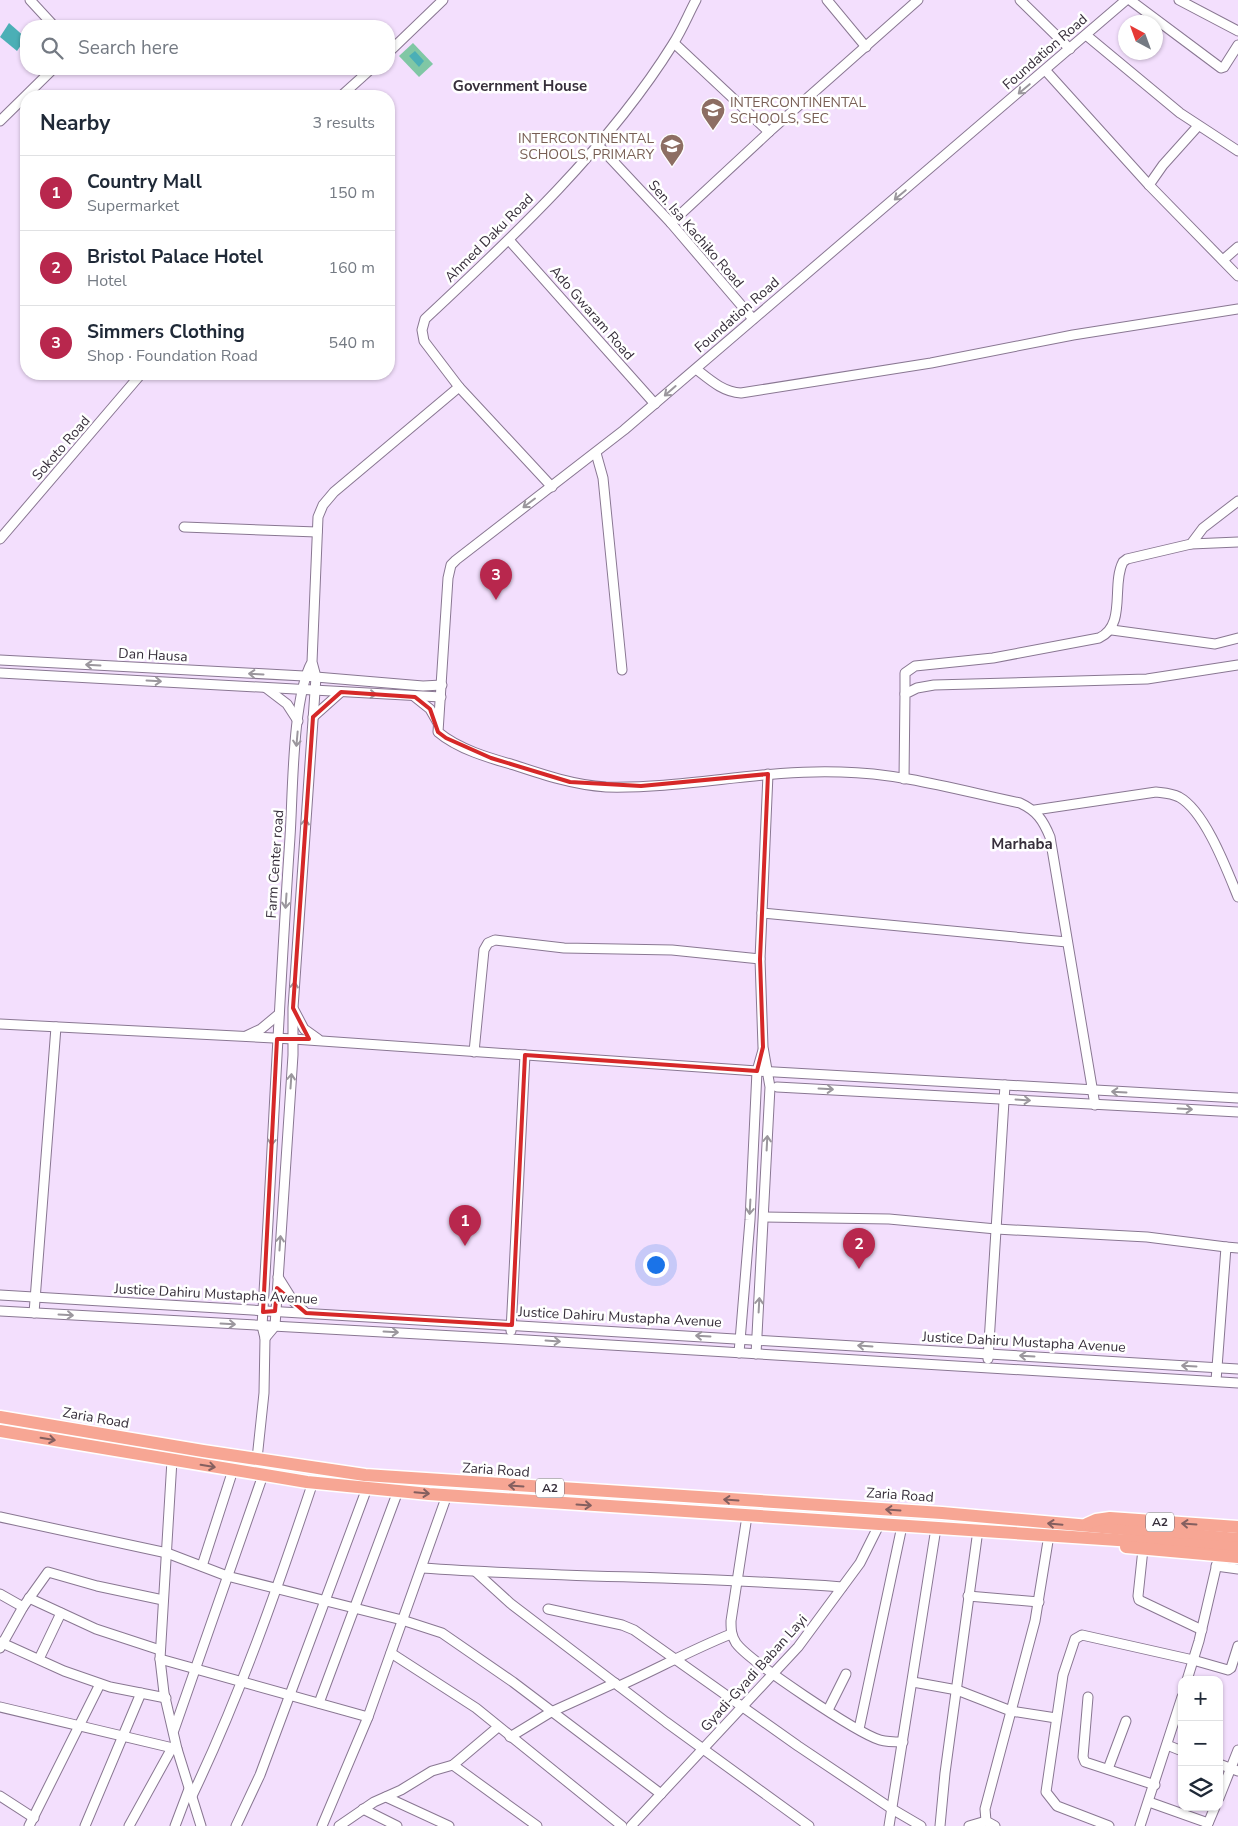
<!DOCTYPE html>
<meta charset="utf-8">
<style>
body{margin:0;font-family:"Nunito Sans",sans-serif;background:#f2f2f3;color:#1f2937}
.controls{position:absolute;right:15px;bottom:15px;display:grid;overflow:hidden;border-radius:10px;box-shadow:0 1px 4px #0004}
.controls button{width:45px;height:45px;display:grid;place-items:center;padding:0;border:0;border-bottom:1px solid #e0e1e3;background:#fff;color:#1f2937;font:25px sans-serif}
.compass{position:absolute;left:1118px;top:15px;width:45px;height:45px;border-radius:50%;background:#fff;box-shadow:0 1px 4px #0004;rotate:319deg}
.you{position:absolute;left:655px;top:1264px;width:18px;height:18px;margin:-12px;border:4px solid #fff;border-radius:50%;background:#1a73e8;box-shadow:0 0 0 8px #1a73e833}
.badge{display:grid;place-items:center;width:32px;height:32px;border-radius:50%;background:#b8274d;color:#fff;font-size:16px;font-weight:700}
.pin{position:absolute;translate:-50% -41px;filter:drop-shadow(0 1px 2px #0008)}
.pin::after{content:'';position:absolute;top:26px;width:18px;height:15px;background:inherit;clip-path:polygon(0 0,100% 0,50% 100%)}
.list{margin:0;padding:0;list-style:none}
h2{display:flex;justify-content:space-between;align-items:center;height:65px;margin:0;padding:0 20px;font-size:21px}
h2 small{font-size:16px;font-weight:400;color:#747a83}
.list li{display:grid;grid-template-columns:32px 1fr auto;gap:15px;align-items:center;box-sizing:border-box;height:75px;padding:0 20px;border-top:1px solid #e0e1e3}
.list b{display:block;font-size:19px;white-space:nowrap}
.list p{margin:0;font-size:16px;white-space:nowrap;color:#747a83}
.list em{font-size:16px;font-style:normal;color:#747a83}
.icon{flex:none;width:28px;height:28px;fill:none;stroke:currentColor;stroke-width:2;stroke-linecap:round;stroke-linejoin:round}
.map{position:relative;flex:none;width:1238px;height:1826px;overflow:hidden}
.search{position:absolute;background:#fff;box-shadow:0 1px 4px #0004;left:20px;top:20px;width:375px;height:55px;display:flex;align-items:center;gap:12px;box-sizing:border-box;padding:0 18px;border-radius:20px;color:#747a83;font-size:19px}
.panel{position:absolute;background:#fff;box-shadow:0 1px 4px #0004;left:20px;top:90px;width:375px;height:290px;border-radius:20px}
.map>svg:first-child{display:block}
</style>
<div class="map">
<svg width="1238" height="1826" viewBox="0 0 1238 1826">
<rect width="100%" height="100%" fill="#f3dffd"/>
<path fill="#80c7a5" d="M413,43L433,64L419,77L399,56Z"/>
<g fill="#4bafb6">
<path d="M9,23L26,38L17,51L0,37Z"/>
<path d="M415,51L424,61L419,67L409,56Z"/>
</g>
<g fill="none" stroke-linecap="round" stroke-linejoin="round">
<defs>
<g id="minor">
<path d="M30,0L54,26"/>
<path d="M827,0L866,47"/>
<path d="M1020,0L1070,49"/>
<path d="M1130,0L1221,68L1224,67L1238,45"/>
<path d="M1179,0L1238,31"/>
<path d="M1086,35L1180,113L1238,151"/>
<path d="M674,43L769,132"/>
<path d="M389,52L443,0"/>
<path d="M1046,71L1149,185L1238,276"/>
<path d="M341,96L371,69"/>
<path d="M0,121L53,69"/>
<path d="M598,145L671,223L753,319"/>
<path d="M1149,185L1163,165L1198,126"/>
<path d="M671,223L769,132L918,0"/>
<path d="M509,240L655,404"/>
<path d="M1223,260L1238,247"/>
<path d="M696,369C710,380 723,392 741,393L931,363L1073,335L1238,309"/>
<path d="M596,453L603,478L622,670"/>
<path d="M552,487L459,387L424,341L422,330L425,319C513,237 609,147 673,44C682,30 688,15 696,0"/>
<path d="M184,527L317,532"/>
<path d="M0,539L141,374"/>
<path d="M1191,544L1238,542"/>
<path d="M1112,630L1215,644L1238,638"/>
<path d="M0,660L304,676L423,686L442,685"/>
<path d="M312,662C292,698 293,793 290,837C279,1000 272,1163 262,1326L265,1338L275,1326L293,1055V1008L316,677L312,662L318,517L323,505L334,492L459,387"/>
<path d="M0,673L441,697"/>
<path d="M266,688L287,704L298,721"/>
<path d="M905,694V673L915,666L993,658L1099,638C1127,625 1111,585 1123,562L1127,559L1191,544L1203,528L1238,501"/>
<path d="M415,697L430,709L438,723"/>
<path d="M313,717L341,692"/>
<path d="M904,779L905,694L917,688L934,685L1147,679L1238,665"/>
<path d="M1035,810L1156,792C1164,793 1171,793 1179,797C1205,811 1227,870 1238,897"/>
<path d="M762,913L1067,942"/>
<path d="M294,1010L304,1029L318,1039"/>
<path d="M0,1024L293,1039L757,1071L1238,1098"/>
<path d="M246,1036L261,1029L279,1014"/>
<path d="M474,1052L484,950L488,943L495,940L564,948L672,950L760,959"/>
<path d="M777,1087L1238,1112"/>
<path d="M1095,1105L1050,837C1043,820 1037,811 1020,803C962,791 901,773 841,772C762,769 685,789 606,787C574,785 544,775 514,765C489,758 458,749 438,732L448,578L451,565L456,560L624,430L1126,0"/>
<path d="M764,1217L889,1219L996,1229L1147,1237L1226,1247"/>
<path d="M278,1277L293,1301L306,1313"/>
<path d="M0,1295L1238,1369"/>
<path d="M0,1311L510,1339L1238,1383"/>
<path d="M34,1313L56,1027"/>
<path d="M511,1331L525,1055"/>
<path d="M739,1353L750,1220L757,1071L763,1050"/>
<path d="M756,1354L770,1087L763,1047L760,959L768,774"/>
<path d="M988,1359L1005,1085"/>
<path d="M1216,1381L1226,1247L1238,1248"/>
<path d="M257,1459L264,1393L265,1338"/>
<path d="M172,1460L160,1659L164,1693L177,1749L201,1826"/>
<path d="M747,1516L731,1621C731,1629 731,1635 736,1643C749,1661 857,1733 880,1740C887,1742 895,1742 903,1742"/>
<path d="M0,1517L167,1553L227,1576L402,1620L442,1633L513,1682L661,1794"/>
<path d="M1143,1549L1138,1596L1139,1600L1202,1630"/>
<path d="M202,1566L233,1470"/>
<path d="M1216,1566L1238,1569"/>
<path d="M422,1568C562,1578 702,1576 842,1587"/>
<path d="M476,1572L510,1603L666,1722L809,1826"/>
<path d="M0,1594L23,1607"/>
<path d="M968,1596L1039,1602"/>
<path d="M29,1598L96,1629L160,1650"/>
<path d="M548,1609L622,1625L634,1630L798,1746L892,1809L921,1826"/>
<path d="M0,1642L64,1671L110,1687L166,1698"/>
<path d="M0,1648L23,1607L48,1572L97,1586L163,1600"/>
<path d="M391,1653L476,1708L622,1826"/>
<path d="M39,1659L61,1613"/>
<path d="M160,1659L368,1717"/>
<path d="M1187,1680L1199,1641L1219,1555"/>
<path d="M913,1682L957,1690L1011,1711L1056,1718"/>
<path d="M619,1686C657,1669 693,1649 731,1634"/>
<path d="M1088,1697L1083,1757L1085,1762L1155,1785"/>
<path d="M319,1703L398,1491"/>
<path d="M0,1707L177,1749"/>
<path d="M828,1710L846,1674"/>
<path d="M859,1729L902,1526"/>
<path d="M174,1730L263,1475"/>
<path d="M510,1737L551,1712L615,1683"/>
<path d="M1167,1745L1182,1751"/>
<path d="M1219,1764L1238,1771"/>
<path d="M453,1765L537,1826"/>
<path d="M1108,1769L1126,1721"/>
<path d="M0,1796L34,1818"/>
<path d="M386,1797L449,1826"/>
<path d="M191,1798C240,1696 277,1589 313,1482"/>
<path d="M1219,1798L1238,1750"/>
<path d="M1149,1802L1208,1823"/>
<path d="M363,1809L397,1826"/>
<path d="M29,1826L100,1684"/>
<path d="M85,1826L141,1693"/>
<path d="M129,1826L172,1748"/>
<path d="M175,1826L189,1789"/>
<path d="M236,1826L260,1775L367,1488"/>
<path d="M322,1826L368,1717L447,1495"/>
<path d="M339,1826L374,1802L401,1790L432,1771L453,1765L498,1727"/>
<path d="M631,1826L798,1647L860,1563L879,1525"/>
<path d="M889,1826L936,1528"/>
<path d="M940,1826L945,1773L978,1530"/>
<path d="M969,1826L986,1821"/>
<path d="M995,1826L986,1821L985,1809L1035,1621L1049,1535"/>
<path d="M1109,1826L1057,1806L1046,1792L1063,1675L1075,1639L1082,1635L1193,1660L1228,1670L1231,1668L1238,1646"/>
<path d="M1140,1826L1182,1697"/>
<path d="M1207,1826L1215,1807"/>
</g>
<g id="highway">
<path d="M0,1417L203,1451L365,1475L942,1513L1238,1539"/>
<path d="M0,1431L307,1482L429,1494L1238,1548"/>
<path d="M1087,1524L1096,1520L1110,1518L1238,1527"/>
<path d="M1126,1547L1238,1557"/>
</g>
</defs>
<use href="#minor" stroke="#897792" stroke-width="11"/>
<use href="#highway" stroke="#fff" stroke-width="15"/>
<use href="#minor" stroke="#fff" stroke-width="9"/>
<use href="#highway" stroke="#f7a694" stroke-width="12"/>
</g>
<defs><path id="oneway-shaft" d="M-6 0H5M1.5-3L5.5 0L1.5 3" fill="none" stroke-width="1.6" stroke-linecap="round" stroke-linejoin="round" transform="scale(1.25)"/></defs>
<g stroke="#9b979d">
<use href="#oneway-shaft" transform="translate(1024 89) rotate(140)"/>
<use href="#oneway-shaft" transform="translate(900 195) rotate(140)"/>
<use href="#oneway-shaft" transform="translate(670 391) rotate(139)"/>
<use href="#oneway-shaft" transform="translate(529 503) rotate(143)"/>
<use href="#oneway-shaft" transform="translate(93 665) rotate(-177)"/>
<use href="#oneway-shaft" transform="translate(256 674) rotate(-177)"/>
<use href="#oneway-shaft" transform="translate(154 681) rotate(3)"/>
<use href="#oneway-shaft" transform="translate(369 694) rotate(3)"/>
<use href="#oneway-shaft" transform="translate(297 739) rotate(95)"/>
<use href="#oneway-shaft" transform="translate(305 826) rotate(-86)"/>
<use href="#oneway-shaft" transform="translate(286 901) rotate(94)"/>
<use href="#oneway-shaft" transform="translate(294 989) rotate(-86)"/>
<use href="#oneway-shaft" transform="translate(291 1081) rotate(-86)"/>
<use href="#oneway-shaft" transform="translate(826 1089) rotate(3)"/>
<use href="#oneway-shaft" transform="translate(1119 1092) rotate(-177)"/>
<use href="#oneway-shaft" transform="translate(1023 1100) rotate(4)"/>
<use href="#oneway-shaft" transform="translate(1185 1109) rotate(3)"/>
<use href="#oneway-shaft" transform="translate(272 1138) rotate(93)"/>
<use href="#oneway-shaft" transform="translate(767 1143) rotate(-87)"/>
<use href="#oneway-shaft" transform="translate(750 1207) rotate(93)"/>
<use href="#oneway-shaft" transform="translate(280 1243) rotate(-86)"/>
<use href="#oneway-shaft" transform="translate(759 1305) rotate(-87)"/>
<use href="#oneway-shaft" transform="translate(66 1315) rotate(3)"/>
<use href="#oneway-shaft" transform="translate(228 1324) rotate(3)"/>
<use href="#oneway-shaft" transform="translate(391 1332) rotate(3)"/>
<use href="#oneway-shaft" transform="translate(703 1336) rotate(-177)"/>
<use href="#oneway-shaft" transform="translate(553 1341) rotate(4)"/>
<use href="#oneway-shaft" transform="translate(865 1346) rotate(-176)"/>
<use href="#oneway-shaft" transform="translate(1027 1356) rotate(-177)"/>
<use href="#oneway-shaft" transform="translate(1189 1366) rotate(-177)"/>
</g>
<g stroke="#845f5f">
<use href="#oneway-shaft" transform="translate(48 1439) rotate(9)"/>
<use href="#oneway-shaft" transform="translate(208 1466) rotate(9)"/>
<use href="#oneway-shaft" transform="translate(516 1486) rotate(-176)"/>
<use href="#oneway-shaft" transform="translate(422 1493) rotate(5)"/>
<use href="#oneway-shaft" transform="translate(731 1500) rotate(-176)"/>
<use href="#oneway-shaft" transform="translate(584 1505) rotate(4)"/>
<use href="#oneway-shaft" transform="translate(893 1510) rotate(-176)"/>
<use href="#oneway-shaft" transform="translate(1055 1524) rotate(-175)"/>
<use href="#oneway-shaft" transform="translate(1189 1524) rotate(-176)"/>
</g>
<path fill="none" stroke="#d62828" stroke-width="4" stroke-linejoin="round" d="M341,692L415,697L430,709L438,732L446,738L491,758L570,782L641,786L768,774L760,959L763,1047L757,1071L525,1055L512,1325L306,1313L277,1288L275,1311L263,1312L277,1039H309L293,1008L313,717Z"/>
<defs>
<symbol id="school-pin" viewBox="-11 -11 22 30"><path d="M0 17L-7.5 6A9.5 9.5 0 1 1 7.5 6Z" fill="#8d6e63" stroke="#fff"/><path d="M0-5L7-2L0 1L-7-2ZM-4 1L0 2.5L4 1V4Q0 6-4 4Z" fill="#fff"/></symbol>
</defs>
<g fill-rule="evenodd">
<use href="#school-pin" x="699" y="96" width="28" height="38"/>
<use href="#school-pin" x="658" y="132" width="28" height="38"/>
</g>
<g text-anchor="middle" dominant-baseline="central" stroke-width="5" stroke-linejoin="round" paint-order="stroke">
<g fill="#fff" stroke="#736d76" stroke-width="1">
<rect x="536" y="1478.5" width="28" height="19" rx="4"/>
<rect x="1146" y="1512.5" width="28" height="19" rx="4"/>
</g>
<g font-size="12" font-weight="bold" fill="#372f3b">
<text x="550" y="1488">A2</text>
<text x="1160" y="1522">A2</text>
</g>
<g font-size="14" fill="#372f3b" stroke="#fff">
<text transform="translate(1045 52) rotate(-41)">Foundation Road</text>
<text transform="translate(696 234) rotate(49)">Sen. Isa Kachiko Road</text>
<text transform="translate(489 238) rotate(-45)">Ahmed Daku Road</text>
<text transform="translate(592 313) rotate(49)">Ado Gwaram Road</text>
<text transform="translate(737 315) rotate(-41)">Foundation Road</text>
<text transform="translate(61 448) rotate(-49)">Sokoto Road</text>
<text transform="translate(153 655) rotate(3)">Dan Hausa</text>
<text transform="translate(275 864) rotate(-86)">Farm Center road</text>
<text transform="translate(216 1294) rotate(3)">Justice Dahiru Mustapha Avenue</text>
<text transform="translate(620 1317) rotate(3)">Justice Dahiru Mustapha Avenue</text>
<text transform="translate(1024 1342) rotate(3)">Justice Dahiru Mustapha Avenue</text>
<text transform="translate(96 1418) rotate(10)">Zaria Road</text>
<text transform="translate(496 1470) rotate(4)">Zaria Road</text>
<text transform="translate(900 1495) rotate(4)">Zaria Road</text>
<text transform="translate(754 1673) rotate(-48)">Gyadi-Gyadi Baban Layi</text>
</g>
<g font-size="14" fill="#785e54" stroke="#fff" text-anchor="start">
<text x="730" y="102">INTERCONTINENTAL<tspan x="730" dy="16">SCHOOLS, SEC</tspan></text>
<text x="654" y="138" text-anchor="end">INTERCONTINENTAL<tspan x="654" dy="16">SCHOOLS, PRIMARY</tspan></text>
</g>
<g font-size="15" font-weight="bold" fill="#372f3b" stroke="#fff">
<text x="520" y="86">Government House</text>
<text x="1022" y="844">Marhaba</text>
</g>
</g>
</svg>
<div class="controls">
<button>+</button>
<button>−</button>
<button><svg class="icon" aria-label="layers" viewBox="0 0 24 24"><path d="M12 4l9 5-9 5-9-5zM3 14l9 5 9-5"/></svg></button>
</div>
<svg class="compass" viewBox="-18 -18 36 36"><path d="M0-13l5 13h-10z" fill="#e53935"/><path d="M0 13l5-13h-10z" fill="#747a83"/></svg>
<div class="you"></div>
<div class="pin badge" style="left:465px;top:1246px">1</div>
<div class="pin badge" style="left:859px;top:1269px">2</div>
<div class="pin badge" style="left:496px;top:600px">3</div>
<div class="search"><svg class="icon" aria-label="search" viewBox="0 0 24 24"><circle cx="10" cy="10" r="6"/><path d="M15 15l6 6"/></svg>Search here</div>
<section class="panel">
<h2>Nearby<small>3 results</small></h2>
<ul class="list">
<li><span class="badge">1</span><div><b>Country Mall</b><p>Supermarket</p></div><em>150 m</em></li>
<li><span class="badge">2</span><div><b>Bristol Palace Hotel</b><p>Hotel</p></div><em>160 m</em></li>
<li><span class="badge">3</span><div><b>Simmers Clothing</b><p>Shop · Foundation Road</p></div><em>540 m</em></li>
</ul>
</section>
</div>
